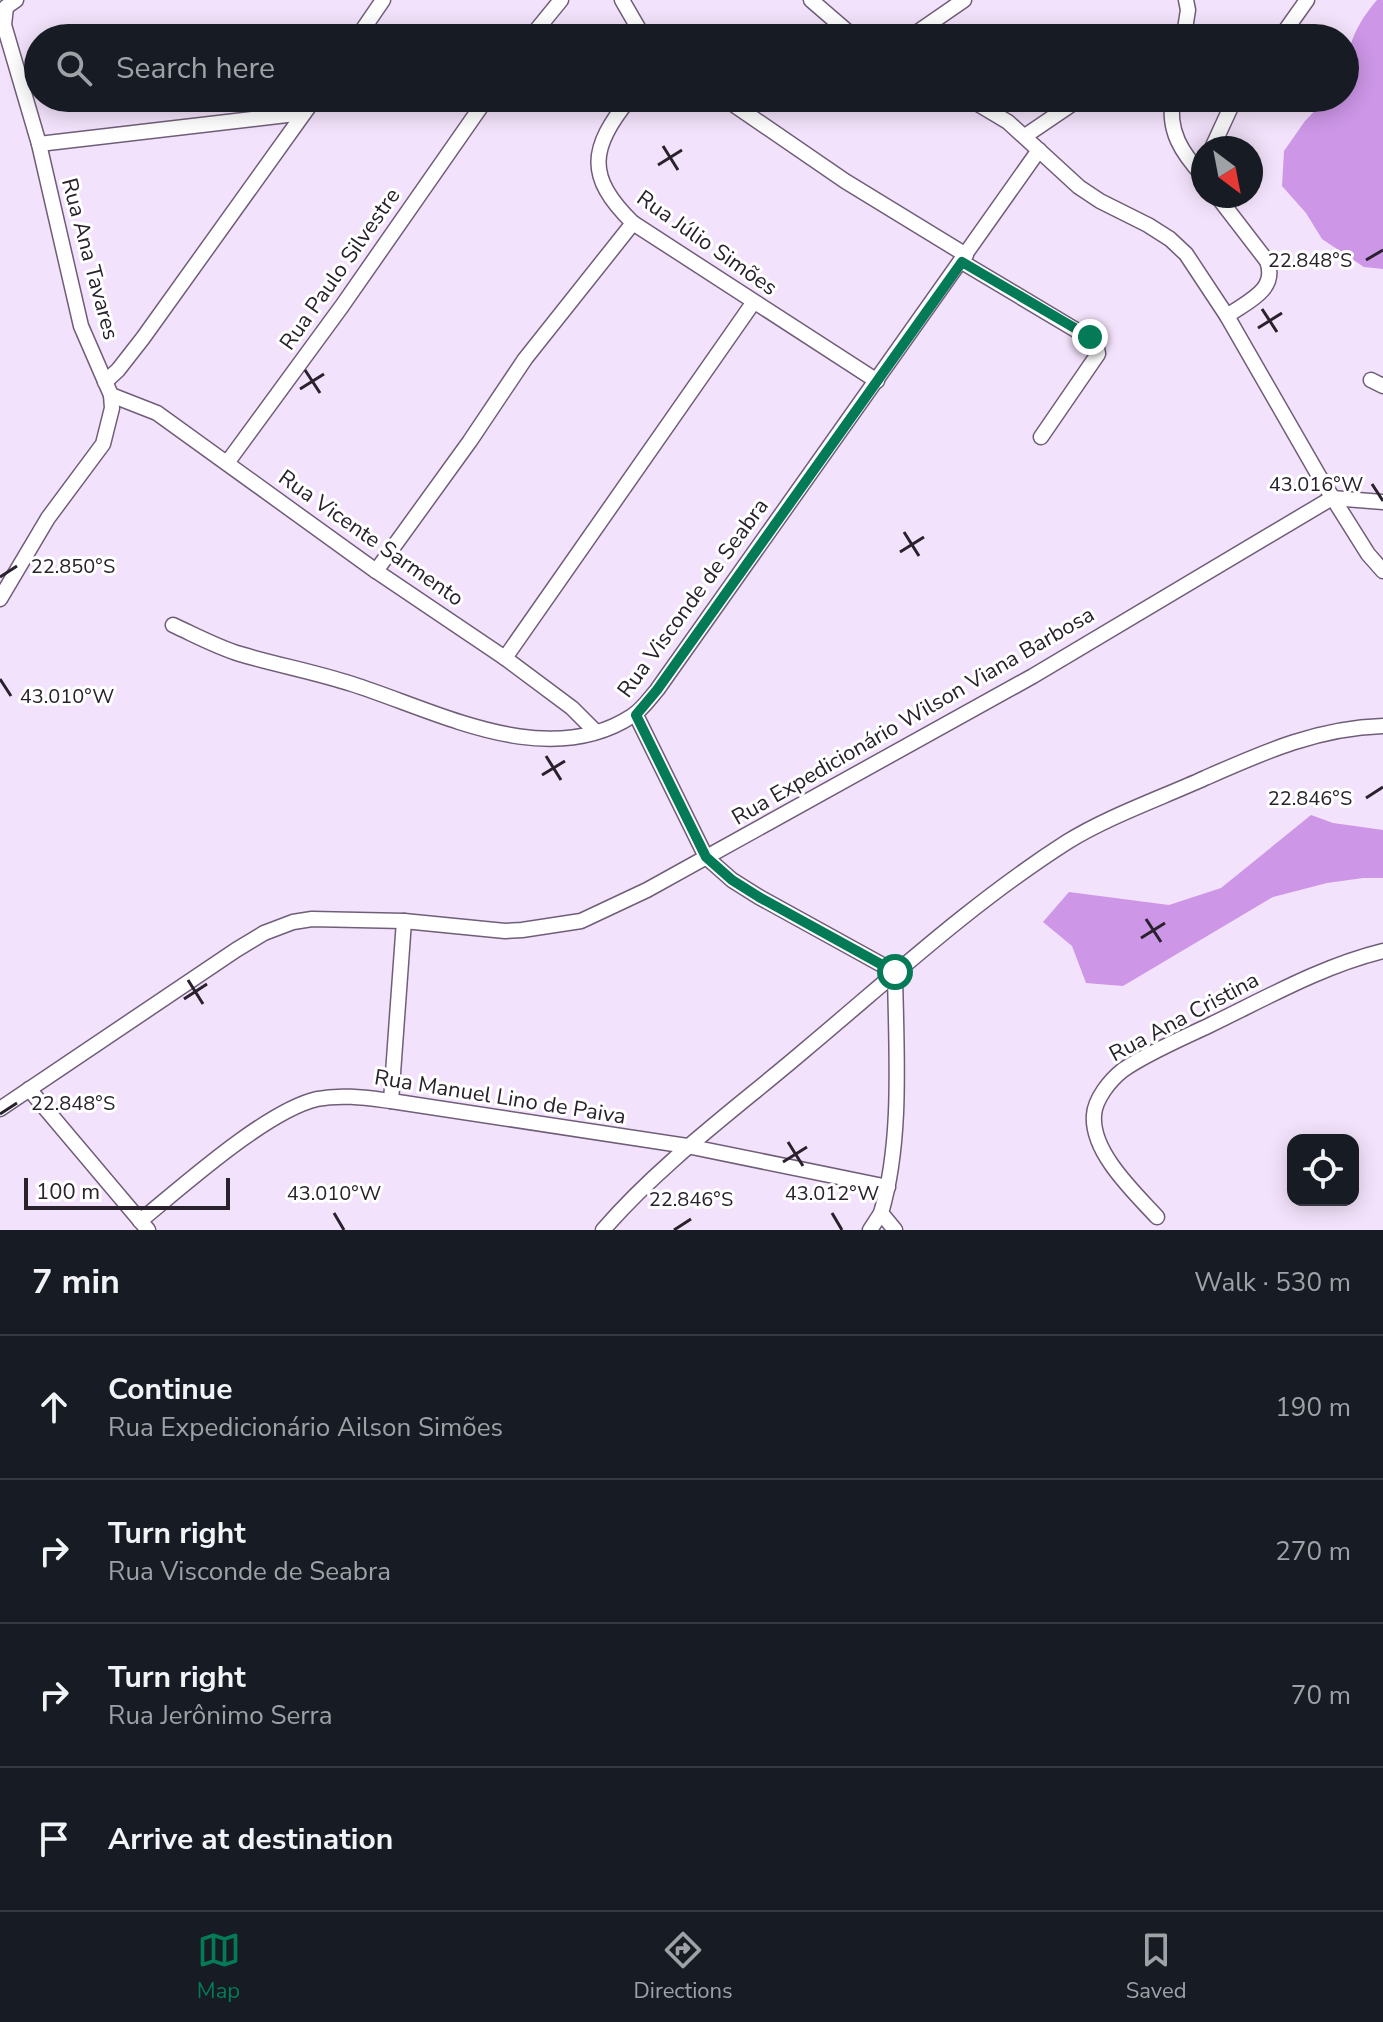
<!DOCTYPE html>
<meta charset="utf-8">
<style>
body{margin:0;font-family:"Nunito Sans",sans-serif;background:#20242c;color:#f1f3f6}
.controls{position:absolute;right:24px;bottom:24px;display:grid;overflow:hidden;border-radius:16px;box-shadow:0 4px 20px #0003}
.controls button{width:72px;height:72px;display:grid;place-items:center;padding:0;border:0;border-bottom:2px solid #363941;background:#171b24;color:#f1f3f6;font:40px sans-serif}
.compass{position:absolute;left:1191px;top:136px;width:72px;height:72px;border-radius:50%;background:#171b24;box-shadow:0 4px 20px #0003;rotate:148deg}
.scale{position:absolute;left:24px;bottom:20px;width:206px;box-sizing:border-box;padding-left:8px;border:4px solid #29212c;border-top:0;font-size:22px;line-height:28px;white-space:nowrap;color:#29212c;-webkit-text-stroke:6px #fff;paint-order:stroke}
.stop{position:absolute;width:24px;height:24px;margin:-18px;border:6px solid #047a57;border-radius:50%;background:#fff}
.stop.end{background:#047a57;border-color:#fff;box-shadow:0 2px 8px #0008}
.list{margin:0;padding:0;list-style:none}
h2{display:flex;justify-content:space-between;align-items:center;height:104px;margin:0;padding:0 32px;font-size:34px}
h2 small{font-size:26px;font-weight:400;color:#9ea1a6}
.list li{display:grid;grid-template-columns:52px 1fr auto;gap:24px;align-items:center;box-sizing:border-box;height:144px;padding:0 32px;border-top:2px solid #363941}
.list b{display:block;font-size:30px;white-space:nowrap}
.list p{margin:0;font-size:26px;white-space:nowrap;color:#9ea1a6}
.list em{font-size:26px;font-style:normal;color:#9ea1a6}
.icon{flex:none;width:44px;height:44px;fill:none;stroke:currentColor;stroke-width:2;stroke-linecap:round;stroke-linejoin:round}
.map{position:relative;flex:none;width:1383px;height:1230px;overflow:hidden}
.search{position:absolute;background:#171b24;box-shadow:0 4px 20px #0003;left:24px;right:24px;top:24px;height:88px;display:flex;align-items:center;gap:20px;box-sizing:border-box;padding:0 28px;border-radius:44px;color:#9ea1a6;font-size:30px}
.sheet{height:680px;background:#171b24}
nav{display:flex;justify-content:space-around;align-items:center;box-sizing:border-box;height:112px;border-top:2px solid #363941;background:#171b24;font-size:22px;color:#9ea1a6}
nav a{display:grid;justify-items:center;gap:4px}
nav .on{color:#047a57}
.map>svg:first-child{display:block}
</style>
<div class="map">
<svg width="1383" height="1230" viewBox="0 0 1383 1230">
<rect width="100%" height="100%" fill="#f3e2fb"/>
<g fill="#cd96e7">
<path d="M1377,0H1383V269L1364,267L1322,239L1306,213L1282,186L1284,151L1305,121L1327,98H1345C1345,55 1349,33 1377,0Z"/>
<path d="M1311,815L1333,823L1383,830V878H1363L1327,883L1273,897L1123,986L1086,983L1072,946L1043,922L1069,892L1169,905L1221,888Z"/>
</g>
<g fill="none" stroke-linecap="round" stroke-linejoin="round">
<defs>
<g id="minor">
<path d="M622,0L644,38"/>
<path d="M811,0L855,38"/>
<path d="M357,38L383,0"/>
<path d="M530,38L561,0"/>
<path d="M909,38L964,0"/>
<path d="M1178,38L1184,35L1188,10L1186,0"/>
<path d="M1280,38L1307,0"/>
<path d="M630,98C590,148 585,176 633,223L877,381"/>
<path d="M724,98L845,181L966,255"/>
<path d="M968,98L1008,122L1079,187L1100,201L1148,225L1170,239L1186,254L1227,316L1319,476L1368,554L1383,571"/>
<path d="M1173,98C1167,131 1182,153 1203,176"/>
<path d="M1025,136L1081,98"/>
<path d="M39,144L304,113"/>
<path d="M1212,148L1235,98"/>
<path d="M1217,196L1267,261C1278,290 1248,301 1227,316"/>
<path d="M962,262L1096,342L1098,354L1041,437"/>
<path d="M1371,380L1383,386"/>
<path d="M105,382L118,370L143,338L315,98"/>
<path d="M111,395L157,413L376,571L505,658L572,708L596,732"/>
<path d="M227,463L342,306L487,98"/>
<path d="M1332,498L1383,502"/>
<path d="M376,571L470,441L525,359L633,223"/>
<path d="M0,599L48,518L103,444L112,408L111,395L81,326L39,144L4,25L6,7L16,0"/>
<path d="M173,625C195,635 217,647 240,654C277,665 315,672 352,684C437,711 546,772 632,716C642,710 650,698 657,690L1039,150"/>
<path d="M505,658L753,303"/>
<path d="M636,715L706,857L732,880L759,897L895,972"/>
<path d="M29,1089L148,1230"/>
<path d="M391,1101L404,921"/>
<path d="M0,1109L236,950L264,933L293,922L312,919L404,921L505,931L522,930L581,921L647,890L1033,676L1332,498"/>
<path d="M1157,1217C1134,1192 1091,1152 1094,1115C1095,1099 1110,1080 1123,1070C1147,1053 1183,1038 1210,1025C1266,998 1322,966 1383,951"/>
<path d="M140,1221C183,1186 266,1111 317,1099C342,1094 367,1098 391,1101L687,1146L888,1187"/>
<path d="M603,1230C663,1161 737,1108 806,1049C892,977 973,902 1067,842C1107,817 1161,798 1205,778C1264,752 1317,728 1383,726"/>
<path d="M870,1230L881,1213"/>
<path d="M895,1230L881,1213C903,1139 896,1049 895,972"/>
</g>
</defs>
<use href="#minor" stroke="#705e79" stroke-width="17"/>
<use href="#minor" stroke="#fff" stroke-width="14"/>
</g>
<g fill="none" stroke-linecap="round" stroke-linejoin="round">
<path stroke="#047a57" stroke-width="10" d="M895,972L759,897L732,880L706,857L636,715L657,690L962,262L1090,337"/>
</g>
<path fill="none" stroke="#29212c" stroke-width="3" d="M663,146L678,170M658,165L682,150M1366,260L1383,250M1262,309L1277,332M1258,328L1282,313M305,370L320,393M300,389L324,374M1372,484L1383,501M904,532L919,556M900,552L924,537M0,577L17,566M0,679L11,696M546,756L561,780M542,775L565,761M1366,798L1383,787M1146,919L1161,942M1141,938L1165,923M188,980L203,1004M184,999L207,984M0,1114L17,1103M788,1142L803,1166M783,1162L807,1147M334,1213L344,1230M832,1213L842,1230M674,1230L691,1219"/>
<g text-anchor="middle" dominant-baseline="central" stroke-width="6" stroke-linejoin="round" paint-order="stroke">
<g font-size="22" fill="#29212c" stroke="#fff">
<text transform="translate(707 243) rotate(35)">Rua Júlio Simões</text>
<text transform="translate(90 259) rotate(75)">Rua Ana Tavares</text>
<text transform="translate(340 269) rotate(-55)">Rua Paulo Silvestre</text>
<text transform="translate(371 538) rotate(35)">Rua Vicente Sarmento</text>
<text transform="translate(693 598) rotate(-54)">Rua Visconde de Seabra</text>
<text transform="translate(913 716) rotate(-30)">Rua Expedicionário Wilson Viana Barbosa</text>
<text transform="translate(1184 1017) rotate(-28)">Rua Ana Cristina</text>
<text transform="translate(500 1097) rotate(9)">Rua Manuel Lino de Paiva</text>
</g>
</g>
<g font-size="20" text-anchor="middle" fill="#29212c" stroke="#fff" stroke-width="6" stroke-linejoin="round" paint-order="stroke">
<text x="1310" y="267">22.848°S</text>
<text x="1316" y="491">43.016°W</text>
<text x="73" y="573">22.850°S</text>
<text x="67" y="703">43.010°W</text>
<text x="1310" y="805">22.846°S</text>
<text x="73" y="1110">22.848°S</text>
<text x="334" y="1200">43.010°W</text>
<text x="832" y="1200">43.012°W</text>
<text x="691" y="1206">22.846°S</text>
</g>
</svg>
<div class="controls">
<button><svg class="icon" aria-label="locate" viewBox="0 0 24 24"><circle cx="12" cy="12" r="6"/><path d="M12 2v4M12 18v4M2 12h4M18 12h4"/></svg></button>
</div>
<svg class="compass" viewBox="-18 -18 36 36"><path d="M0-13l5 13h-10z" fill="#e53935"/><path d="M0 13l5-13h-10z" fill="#9ea1a6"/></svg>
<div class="scale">100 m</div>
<div class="stop" style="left:895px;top:972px"></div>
<div class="stop end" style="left:1090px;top:337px"></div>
<div class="search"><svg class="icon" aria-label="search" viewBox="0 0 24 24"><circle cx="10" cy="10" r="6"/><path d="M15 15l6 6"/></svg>Search here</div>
</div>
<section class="sheet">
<h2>7 min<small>Walk · 530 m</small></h2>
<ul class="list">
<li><svg class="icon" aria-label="ahead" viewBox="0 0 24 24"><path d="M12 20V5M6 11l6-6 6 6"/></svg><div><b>Continue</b><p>Rua Expedicionário Ailson Simões</p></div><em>190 m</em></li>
<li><svg class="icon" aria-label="right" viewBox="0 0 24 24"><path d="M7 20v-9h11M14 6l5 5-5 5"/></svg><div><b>Turn right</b><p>Rua Visconde de Seabra</p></div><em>270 m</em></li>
<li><svg class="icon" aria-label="right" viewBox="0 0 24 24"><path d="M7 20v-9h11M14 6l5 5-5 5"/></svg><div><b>Turn right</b><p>Rua Jerônimo Serra</p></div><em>70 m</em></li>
<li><svg class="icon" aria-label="arrive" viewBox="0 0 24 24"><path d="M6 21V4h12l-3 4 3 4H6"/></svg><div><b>Arrive at destination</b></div></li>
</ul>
</section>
<nav>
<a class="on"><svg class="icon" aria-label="map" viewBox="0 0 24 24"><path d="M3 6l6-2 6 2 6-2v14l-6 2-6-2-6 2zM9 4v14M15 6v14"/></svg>Map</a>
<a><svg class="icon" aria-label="directions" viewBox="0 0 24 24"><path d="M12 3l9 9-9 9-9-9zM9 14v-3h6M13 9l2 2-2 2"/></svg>Directions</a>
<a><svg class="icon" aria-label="saved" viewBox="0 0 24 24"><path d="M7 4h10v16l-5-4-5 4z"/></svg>Saved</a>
</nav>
